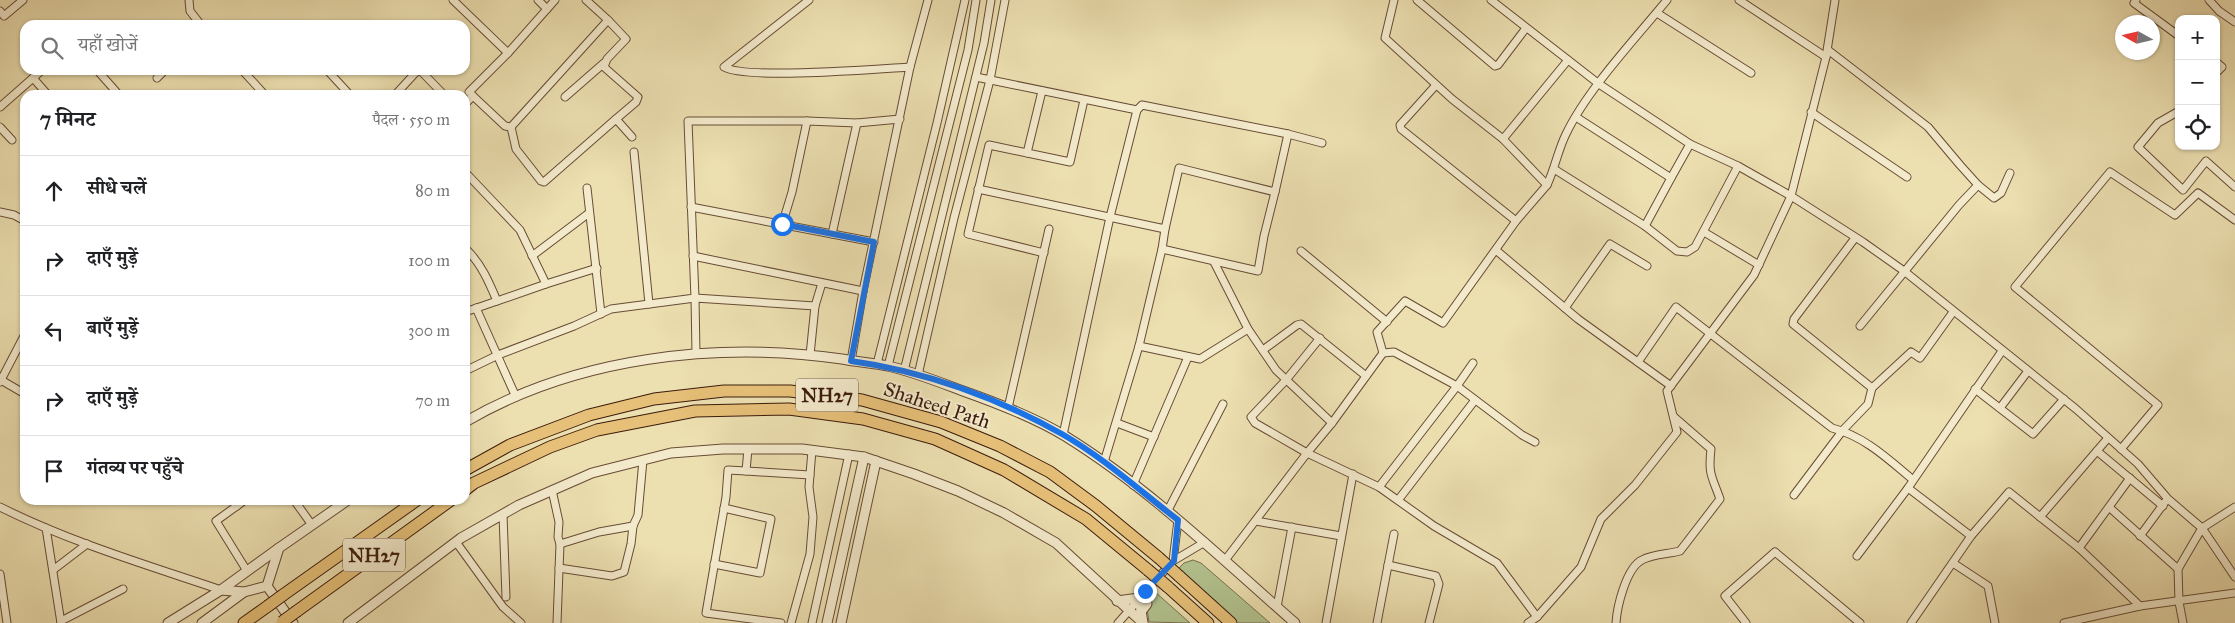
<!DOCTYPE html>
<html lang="hi">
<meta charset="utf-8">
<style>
body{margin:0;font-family:"IM FELL Great Primer","Noto Serif Devanagari",serif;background:#f6f6f6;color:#202124}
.controls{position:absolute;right:15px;top:15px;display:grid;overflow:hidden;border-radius:10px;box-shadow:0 1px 4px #0004}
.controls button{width:45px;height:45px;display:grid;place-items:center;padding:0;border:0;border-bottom:1px solid #e0e0e0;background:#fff;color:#202124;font:25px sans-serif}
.compass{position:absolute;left:2115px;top:15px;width:45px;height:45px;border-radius:50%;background:#fff;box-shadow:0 1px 4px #0004;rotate:278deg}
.stop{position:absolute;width:15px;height:15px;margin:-11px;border:4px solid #1a73e8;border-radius:50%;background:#fff}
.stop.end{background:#1a73e8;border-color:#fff;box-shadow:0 1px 5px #0008}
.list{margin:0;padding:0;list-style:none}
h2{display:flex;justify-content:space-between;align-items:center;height:65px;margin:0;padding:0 20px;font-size:21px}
h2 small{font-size:16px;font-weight:400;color:#757577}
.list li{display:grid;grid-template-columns:32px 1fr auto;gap:15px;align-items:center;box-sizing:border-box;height:70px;padding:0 20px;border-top:1px solid #e0e0e0}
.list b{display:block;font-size:19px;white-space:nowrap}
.list em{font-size:16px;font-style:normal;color:#757577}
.icon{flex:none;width:28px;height:28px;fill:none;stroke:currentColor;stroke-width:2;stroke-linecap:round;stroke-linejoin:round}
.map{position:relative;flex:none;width:2235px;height:623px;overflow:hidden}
.search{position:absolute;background:#fff;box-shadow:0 1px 4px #0004;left:20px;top:20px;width:450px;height:55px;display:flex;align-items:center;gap:12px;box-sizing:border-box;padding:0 18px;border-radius:15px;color:#757577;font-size:19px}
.panel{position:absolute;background:#fff;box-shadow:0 1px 4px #0004;left:20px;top:90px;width:450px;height:415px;border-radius:15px}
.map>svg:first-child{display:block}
</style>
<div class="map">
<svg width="2235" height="623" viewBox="0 0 2235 623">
<rect width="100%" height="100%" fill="#ecdfb0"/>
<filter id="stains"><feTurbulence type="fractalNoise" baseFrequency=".004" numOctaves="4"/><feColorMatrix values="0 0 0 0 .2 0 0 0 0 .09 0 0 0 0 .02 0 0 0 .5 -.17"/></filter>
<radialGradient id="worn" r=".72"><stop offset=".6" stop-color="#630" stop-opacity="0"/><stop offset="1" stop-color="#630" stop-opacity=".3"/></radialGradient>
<g fill="#b2c38f" stroke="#766f4e">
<path d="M1193,560L1201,563L1270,623H1237L1177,570L1184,563Z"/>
<path d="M1154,591L1190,623L1149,622L1147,609Z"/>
</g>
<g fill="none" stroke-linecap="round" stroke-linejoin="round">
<defs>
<g id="minor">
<path d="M189,0L190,11L201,25"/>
<path d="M453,0L508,53"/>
<path d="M538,0L547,9"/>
<path d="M809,0L724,67C746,80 877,69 910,67"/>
<path d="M1417,0L1495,66L1498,65L1526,28"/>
<path d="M1491,0L1599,84L1690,144L1738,166L1791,196L1863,242L1904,271L2076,409L2138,464L2168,499L2202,528L2235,577"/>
<path d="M1739,0L1826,57"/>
<path d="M2136,0L2134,3L2179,36"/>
<path d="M2209,0L2219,11L2235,22"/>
<path d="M0,11L4,16L23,0"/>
<path d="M1657,13L1751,73"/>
<path d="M608,20L626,39L607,59L604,67L638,97L636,102L616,119L632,137"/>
<path d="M1828,50L1928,127L1960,165L1978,185L1994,198L2001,193L2010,173"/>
<path d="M2216,62L2222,67L2216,73"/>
<path d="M97,70L119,95"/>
<path d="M242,70L265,95"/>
<path d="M327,70L350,95"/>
<path d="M420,70L444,95"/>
<path d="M976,77L1137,110"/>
<path d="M33,78L48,95"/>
<path d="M157,78L165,70"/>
<path d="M1436,85L1400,125L1401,129L1516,221"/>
<path d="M395,95L418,70"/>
<path d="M473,96L469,92L508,53L555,0"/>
<path d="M565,97L604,63"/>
<path d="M465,104L473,96L505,126L511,127L608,20L586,0"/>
<path d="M0,107L42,70"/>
<path d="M2179,111L2158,123L2138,147L2183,190L2206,161L2235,187"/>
<path d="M1811,112L1907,177"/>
<path d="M1576,117L1671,178L1645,226"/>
<path d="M0,127L12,140"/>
<path d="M511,127L516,149L541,181L544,182L616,119"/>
<path d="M1503,139L1568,60"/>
<path d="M634,152L649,304"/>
<path d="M1027,153L1042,91"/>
<path d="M1554,169L1645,226L1677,251L1687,252L1695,247L1738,166"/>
<path d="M465,172L520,230L546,284L497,301"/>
<path d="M1671,178L1690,144"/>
<path d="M1547,185C1555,168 1558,150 1566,134C1587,90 1635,39 1667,0"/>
<path d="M587,188L601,314"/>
<path d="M978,189L1165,229L1179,168L1275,192L1288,134L1322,143"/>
<path d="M691,207L874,242"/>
<path d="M0,212L14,215L25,221"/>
<path d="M782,225L792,192L807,121L857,123L900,119"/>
<path d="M1165,229L1162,249L1258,271L1264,236L1275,192"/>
<path d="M1704,232L1759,265"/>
<path d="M832,234L857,123"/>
<path d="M465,248C481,263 489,282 497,301L465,312"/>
<path d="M1301,251L1387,322"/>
<path d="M1497,251L1578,319L1671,386"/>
<path d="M1044,253L968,234L989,145L1070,162L1084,100"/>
<path d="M532,256L589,213"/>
<path d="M693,256L863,291"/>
<path d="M1214,262L1248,329L1276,370L1332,423"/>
<path d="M546,284L597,268"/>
<path d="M476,308L516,397"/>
<path d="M1565,308L1610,244L1647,266"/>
<path d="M1860,326L1959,205L1978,185"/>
<path d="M1320,338L1286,380L1251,417L1255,423L1307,453L1332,423L1383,353L1377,332L1405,301L1443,323L1516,221L1547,185L1503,139L1452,99L1385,38L1394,0"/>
<path d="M1139,346L1200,359L1248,329"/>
<path d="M1263,350L1297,325L1301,324L1366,376"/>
<path d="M1383,353L1394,352L1457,386L1522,435L1535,442"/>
<path d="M696,354L695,298L815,306"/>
<path d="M810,355L815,306L822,283"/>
<path d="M851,361L863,291L910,67L928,0"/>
<path d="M1638,362L1676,307L1832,428C1864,436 1888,459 1912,479"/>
<path d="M877,364L937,123L965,0"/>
<path d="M888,366L968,50L976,0"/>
<path d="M465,371L498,355L574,326L611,309L695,298L688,121H807"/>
<path d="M904,371L984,43L991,0"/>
<path d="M918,375L954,218L990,80L1005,0"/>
<path d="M1,380L25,394"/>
<path d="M0,382L25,334"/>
<path d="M1872,388L1911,352L1920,358L1953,312"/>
<path d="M1975,389L2033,434L2064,399"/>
<path d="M1008,408L1049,229"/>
<path d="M2000,408L2028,371"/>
<path d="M1117,423L1154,437"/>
<path d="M1063,435L1110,217L1137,110L1142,105L1288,134"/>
<path d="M748,449L746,471L728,470L726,497L706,613L781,623"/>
<path d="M2121,449L2158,405L2015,287L2110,172L2175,215L2198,193L2235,220"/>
<path d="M2097,451L2163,506"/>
<path d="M1104,462L1139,346L1162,249"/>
<path d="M746,471L810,475"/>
<path d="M1133,485L1188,357"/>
<path d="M1379,487L1457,386L1473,363"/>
<path d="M1908,488L1971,536"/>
<path d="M552,490L559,522L558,537L560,544L557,623"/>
<path d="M1794,495L1843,430L1868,404L1872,388L1793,324L1794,319L1855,238"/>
<path d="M1399,499L1475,400"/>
<path d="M232,500L237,506"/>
<path d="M245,500L216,521L247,571"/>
<path d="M294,500L312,525"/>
<path d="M0,507C70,542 147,565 221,590"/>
<path d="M2110,508L2178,569"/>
<path d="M1167,512L1223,404"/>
<path d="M503,515L506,597"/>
<path d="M2040,517L2108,438"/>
<path d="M1256,521L1341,536"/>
<path d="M46,528L61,623"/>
<path d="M2140,536L2165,502"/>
<path d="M456,542L503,607L521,623"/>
<path d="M560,544L599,532L633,526"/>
<path d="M2079,548L2130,478"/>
<path d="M1857,556L1908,488L2002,351"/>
<path d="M1226,559L1307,453L1379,487L1434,526L1497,563L1537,617L1528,623"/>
<path d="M1173,561L1178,520"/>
<path d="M1953,563L1988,586L1995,623"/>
<path d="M714,564L760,573L771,519L724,508"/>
<path d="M1388,565L1436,576L1439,584L1429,623"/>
<path d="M559,568L612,576L624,572L631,544L633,526L638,515L643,460"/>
<path d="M53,570L87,544"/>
<path d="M0,574L7,623"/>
<path d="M1277,607L1292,527"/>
<path d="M1537,617L1581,567L1601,519L1635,485L1677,432L1667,391L1754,275L1791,196L1826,57L1835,0"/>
<path d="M61,621L123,589"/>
<path d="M791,623L810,554L813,517L809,487L812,450"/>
<path d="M812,623L849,454"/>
<path d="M1118,623L1173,561L1205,542"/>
<path d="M1326,623L1353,474"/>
<path d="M1377,623L1394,534"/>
<path d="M1616,623C1617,607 1626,568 1642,560C1652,554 1669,554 1680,551L1720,499C1712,476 1708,475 1711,449L1674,417"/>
<path d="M1746,623L1725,596L1775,552L1860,623"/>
<path d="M1911,623L1971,536L2009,492L2079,548L2140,606"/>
<path d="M2064,623L2140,606L2235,593"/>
<path d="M2183,623L2179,602L2178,569L2202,528L2235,507"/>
</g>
<g id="tertiary">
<path d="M465,422C576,357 717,341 842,359C857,362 873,363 888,366C914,372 939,382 963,391C997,403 1034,417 1065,436C1149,488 1221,558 1295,623"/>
<path d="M267,586L279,548L348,500"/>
<path d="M267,586L293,623"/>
<path d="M221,590L244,592L267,586"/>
<path d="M1117,601L1139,598L1143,623"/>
<path d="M1140,613L1147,604L1145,591"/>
<path d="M168,623L221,590L279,548"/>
<path d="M202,623L244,592"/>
<path d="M348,623L461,538L519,505L592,473L671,453L723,449H802L864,457L914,474L958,491L1004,513L1056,543L1143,623"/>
<path d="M827,623L864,457"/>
<path d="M841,623L876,461"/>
</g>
<g id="trunk">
<path d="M465,470L510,445L589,415L654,399L724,391H790L862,400L941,422L1000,446L1050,472L1096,506L1159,558"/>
<path d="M465,490L474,483L550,447L597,430L695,411L789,409L863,419L935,439L1004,470L1086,519L1148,570"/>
<path d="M1179,576L1231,623"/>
<path d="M1168,587L1208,623"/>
<path d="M283,595L417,500"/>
<path d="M297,611L451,500"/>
<path d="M244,623L268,606"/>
</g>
</defs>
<use href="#minor" stroke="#674c35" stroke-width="9"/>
<use href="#tertiary" stroke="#674c35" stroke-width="11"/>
<use href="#trunk" stroke="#3b1b0c" stroke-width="13"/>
<use href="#minor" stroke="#f3eacc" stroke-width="7"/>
<use href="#tertiary" stroke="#f3eacc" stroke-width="9"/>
<use href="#trunk" stroke="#e6c078" stroke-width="11"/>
<defs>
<g id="trunk-bridge">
<path d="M1159,558L1179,576"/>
<path d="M1148,570L1168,587"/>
<path d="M268,606L283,595"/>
<path d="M282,622L297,611"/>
</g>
</defs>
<use href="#trunk-bridge" stroke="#3b1b0c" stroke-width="13" stroke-linecap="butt"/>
<use href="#trunk-bridge" stroke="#e6c078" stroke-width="11"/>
</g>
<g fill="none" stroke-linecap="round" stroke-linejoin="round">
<path stroke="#1a73e8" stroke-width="6" d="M782,224L874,242L851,361C924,371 998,398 1062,434C1104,458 1140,491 1178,520L1174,561L1145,591"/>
</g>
<g text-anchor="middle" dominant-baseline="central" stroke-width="4" stroke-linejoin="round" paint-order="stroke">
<g fill="#f3eacc" stroke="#725946" stroke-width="1">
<rect x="796" y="378.5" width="62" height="33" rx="4"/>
<rect x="343" y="538.5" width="62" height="33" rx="4"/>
</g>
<g font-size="19" font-weight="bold" fill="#3b1b0c">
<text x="827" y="395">NH27</text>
<text x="374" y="555">NH27</text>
</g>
<g font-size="20" fill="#3b1b0c" stroke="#f3eacc">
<text transform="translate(937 405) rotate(18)">Shaheed Path</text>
</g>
</g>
<rect width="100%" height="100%" filter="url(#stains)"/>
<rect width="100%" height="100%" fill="url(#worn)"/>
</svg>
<div class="controls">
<button>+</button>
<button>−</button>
<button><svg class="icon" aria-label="locate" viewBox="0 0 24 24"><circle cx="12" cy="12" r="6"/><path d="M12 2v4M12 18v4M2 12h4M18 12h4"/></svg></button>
</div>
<svg class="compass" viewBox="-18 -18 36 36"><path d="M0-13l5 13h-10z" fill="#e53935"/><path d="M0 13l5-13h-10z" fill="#757577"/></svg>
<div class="stop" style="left:782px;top:224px"></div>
<div class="stop end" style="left:1145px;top:591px"></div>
<div class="search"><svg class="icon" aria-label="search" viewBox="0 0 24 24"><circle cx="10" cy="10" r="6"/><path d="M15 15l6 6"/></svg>यहाँ खोजें</div>
<section class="panel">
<h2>7 मिनट<small>पैदल · 550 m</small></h2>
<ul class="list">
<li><svg class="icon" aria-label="ahead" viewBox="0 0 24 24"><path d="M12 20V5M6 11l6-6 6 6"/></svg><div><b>सीधे चलें</b></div><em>80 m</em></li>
<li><svg class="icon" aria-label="right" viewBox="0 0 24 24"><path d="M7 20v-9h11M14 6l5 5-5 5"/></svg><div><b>दाएँ मुड़ें</b></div><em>100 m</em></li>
<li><svg class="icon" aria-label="left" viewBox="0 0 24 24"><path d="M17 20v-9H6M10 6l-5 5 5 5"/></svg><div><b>बाएँ मुड़ें</b></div><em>300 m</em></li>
<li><svg class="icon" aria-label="right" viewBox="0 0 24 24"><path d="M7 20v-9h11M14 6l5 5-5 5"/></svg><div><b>दाएँ मुड़ें</b></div><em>70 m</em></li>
<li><svg class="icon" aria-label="arrive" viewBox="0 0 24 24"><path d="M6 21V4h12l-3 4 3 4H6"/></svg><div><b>गंतव्य पर पहुँचे</b></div></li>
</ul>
</section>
</div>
